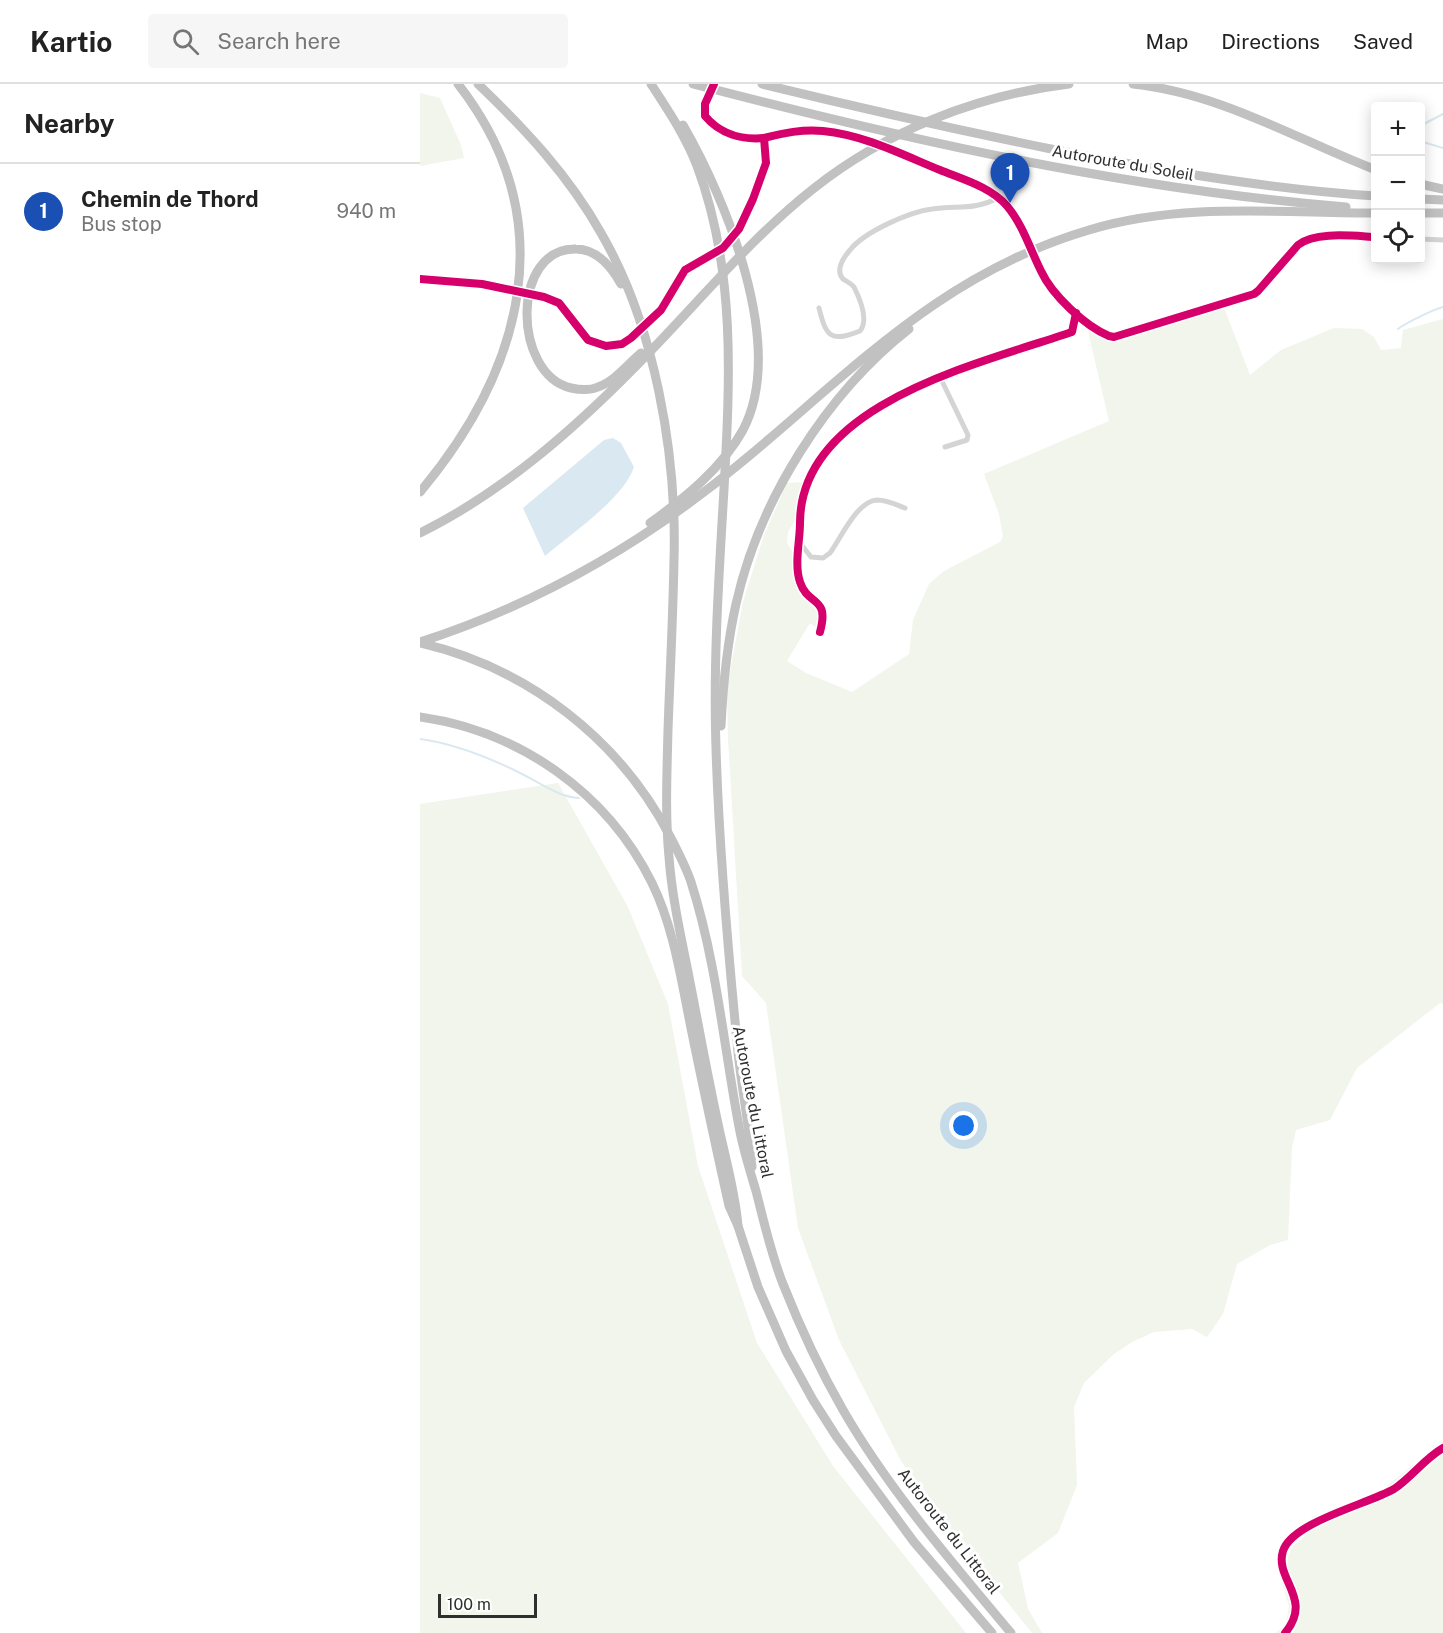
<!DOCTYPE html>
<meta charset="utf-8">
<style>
body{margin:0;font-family:"Public Sans",sans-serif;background:#f6f6f6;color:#222}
.controls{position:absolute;right:18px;top:18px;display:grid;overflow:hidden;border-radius:6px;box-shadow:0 3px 15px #0003}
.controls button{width:54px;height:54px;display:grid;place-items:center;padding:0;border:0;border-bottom:2px solid #e0e0e0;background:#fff;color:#222;font:30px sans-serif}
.scale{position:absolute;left:18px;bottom:15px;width:99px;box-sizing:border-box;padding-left:6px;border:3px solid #2f2f2f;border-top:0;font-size:16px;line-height:21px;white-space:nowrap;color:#2f2f2f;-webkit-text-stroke:4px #fff;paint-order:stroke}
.you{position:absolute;left:544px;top:1042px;width:21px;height:21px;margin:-15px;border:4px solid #fff;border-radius:50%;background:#1a73e8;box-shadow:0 0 0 9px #1a73e833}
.badge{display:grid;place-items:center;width:39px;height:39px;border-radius:50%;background:#787878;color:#fff;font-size:20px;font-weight:700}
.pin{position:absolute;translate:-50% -50px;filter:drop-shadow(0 2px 3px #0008)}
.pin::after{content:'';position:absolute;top:32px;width:21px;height:18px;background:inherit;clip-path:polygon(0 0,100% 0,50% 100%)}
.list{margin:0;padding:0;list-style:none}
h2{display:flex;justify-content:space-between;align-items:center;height:78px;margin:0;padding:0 24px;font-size:26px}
h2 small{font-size:20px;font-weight:400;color:#767676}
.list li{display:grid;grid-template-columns:39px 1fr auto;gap:18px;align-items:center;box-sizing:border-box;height:96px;padding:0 24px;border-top:2px solid #e0e0e0}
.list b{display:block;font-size:22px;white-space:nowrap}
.list p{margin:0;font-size:20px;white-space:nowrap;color:#767676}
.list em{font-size:20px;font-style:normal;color:#767676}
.icon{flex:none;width:33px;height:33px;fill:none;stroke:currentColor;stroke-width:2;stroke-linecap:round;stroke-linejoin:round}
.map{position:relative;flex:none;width:1023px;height:1549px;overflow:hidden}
header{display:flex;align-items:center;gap:36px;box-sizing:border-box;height:84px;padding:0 30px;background:#fff;border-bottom:2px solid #e0e0e0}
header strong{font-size:28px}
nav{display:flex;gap:33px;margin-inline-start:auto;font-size:21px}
.search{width:420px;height:54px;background:#f6f6f6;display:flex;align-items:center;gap:15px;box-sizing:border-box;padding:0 21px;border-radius:6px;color:#767676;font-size:22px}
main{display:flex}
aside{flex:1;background:#fff}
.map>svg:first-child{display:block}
</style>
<header>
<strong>Kartio</strong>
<div class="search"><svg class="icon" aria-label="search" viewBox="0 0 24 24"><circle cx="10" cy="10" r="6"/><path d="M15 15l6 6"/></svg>Search here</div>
<nav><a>Map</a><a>Directions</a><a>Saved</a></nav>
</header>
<main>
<aside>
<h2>Nearby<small></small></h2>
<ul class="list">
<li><span class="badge" style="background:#1a4fb4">1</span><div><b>Chemin de Thord</b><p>Bus stop</p></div><em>940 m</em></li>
</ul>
</aside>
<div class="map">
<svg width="1023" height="1549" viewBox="0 0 1023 1549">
<rect width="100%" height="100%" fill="#fff"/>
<g fill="#f1f5ec">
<path d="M0,9L20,14L41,61L44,74L0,82Z"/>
<path d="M803,221L830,291L861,266L914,244L942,245L954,253L961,266L981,264L983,246L1023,235V920L1020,919L937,984L910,1036L876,1046L872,1064L868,1156L850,1161L817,1180L803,1230L787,1253L772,1245L734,1248L712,1258L694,1270L664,1299L654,1323L657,1401L638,1449L598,1479L608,1525L622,1549H612L551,1473L481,1377L419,1256L378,1144L346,919L322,892L308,654L307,604L323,518L344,451L367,399L383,398L376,435L368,448L367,459L376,473L377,493L401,528V536L397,544L390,539L367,577L386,589L432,608L489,570L493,536L509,500L524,487L580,458L583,452L579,430L564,390L689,337L667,243L679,253L698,256Z"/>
<path d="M138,699L208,823L248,920L278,1082L337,1259L413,1382L546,1549H0V720Z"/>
<path d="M1023,1357V1549H856L866,1540L869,1522L860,1492L872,1463L884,1453L892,1433L962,1406Z"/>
</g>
<path fill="#dae9f1" d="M193,354L201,359L214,383C204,414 151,450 125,472L103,424L184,356Z"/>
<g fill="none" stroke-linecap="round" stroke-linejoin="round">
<g stroke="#dae9f1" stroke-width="2">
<path d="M1000,42L1023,30"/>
<path d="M1000,57L1023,64"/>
<path d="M978,245C984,240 1014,225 1023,223"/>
<path d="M0,655C36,660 68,673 100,689C119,698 138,713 159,714"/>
</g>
<g stroke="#d4d4d4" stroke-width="5">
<path d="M344,54C364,49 382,45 403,47C444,51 481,70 520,86C542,95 571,103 587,122C603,141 610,165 621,187C632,211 665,242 689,252L694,253L834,210L838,207L878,161C895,147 934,152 956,153"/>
<path d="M1000,155L1023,156"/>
<path d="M0,195L62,200L124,213L139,219L168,256L186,262L202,260L211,254L241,226L265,186L303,164L319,145L333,115L346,79L344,54C323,56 294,51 285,29L288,14"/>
<path d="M399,224C406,252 410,259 440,247C449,236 440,215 434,203C431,199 427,198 423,195C415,186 424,173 430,166C444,148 489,128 512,125C536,121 556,127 579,113"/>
<path d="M520,293L548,351L547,356L525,363"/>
<path d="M380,459L391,473L403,474L410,469C421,454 437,417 457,416C467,416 477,421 485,424"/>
<path d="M400,548C410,511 388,523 380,498C374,480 380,457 380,439C380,319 562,279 652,248L656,229"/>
<path d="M865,1549C894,1515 854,1495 863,1467C872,1438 948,1420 974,1405C992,1393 1004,1375 1023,1364"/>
</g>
<g stroke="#c1c1c1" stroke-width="9">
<path d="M58,0C105,45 149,92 181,149C235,242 257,370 254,476C253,533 250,589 248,646C247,688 245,730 249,773C252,815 262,857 270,898C279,944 287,989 297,1035C304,1070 315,1105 318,1142"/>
<path d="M231,0C248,26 266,53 277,82C316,186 310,296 304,405C299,491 293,578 296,664C299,766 308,867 318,968C322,1006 330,1045 332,1083"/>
<path d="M273,0C488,56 705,105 926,123"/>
<path d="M342,0C440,24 538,46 636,66C741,87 848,105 956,112"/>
<path d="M713,0C800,9 876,55 956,86"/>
<path d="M1000,100L1023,105"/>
<path d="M1000,115L1023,116"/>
<path d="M1000,129H1023"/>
<path d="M201,200C191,182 177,165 156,165C91,163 92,290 151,304C160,306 169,307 178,303C195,297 208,280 221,269"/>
<path d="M0,408C103,285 144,136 38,0"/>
<path d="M230,439C265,414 302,384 323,346C367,262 306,116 263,41"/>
<path d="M0,449C81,409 151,348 214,284C274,224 326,158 393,105C466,47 557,11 649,0"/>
<path d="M0,558C121,519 232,454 329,372C439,280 526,188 669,146C762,118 860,129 956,129"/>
<path d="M0,559C108,584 200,655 251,754C258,768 266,783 271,798C297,879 304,965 320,1048C324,1068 330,1087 336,1107C344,1138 351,1170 363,1200C380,1243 400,1286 423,1326C469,1406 532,1478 591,1549"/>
<path d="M0,633C99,647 187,708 232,799C254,844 261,895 271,944C283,1003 296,1063 309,1122L318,1142L338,1203L366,1267L393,1316L416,1352L494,1458L572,1549"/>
<path d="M301,642C303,601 307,560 316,520C339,417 406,310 489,245"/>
</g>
<defs>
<g id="cycleway">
<path d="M344,54C364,49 382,45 403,47C444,51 481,70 520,86C542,95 571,103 587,122C603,141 610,165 621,187C632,211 665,242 689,252L694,253L834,210L838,207L878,161C895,147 934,152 956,153"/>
<path d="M0,195L62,200L124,213L139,219L168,256L186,262L202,260L211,254L241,226L265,186L303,164L319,145L333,115L346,79L344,54C322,56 300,50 285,32V20L294,0"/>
<path d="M400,548C410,511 388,523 380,498C374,480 380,457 380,439C380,319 562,279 652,248L656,229"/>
<path d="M865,1549C894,1515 854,1495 863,1467C872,1438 948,1420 974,1405C992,1393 1004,1375 1023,1364"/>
</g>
</defs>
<use href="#cycleway" stroke="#fff" stroke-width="11"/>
<use href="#cycleway" stroke="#d6006c" stroke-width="8"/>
</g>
<g text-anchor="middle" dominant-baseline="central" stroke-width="6" stroke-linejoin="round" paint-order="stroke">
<g font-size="16" fill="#2f2f2f" stroke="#fff">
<text transform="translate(703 79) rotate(10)">Autoroute du Soleil</text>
<text transform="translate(333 1018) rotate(79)">Autoroute du Littoral</text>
<text transform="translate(529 1447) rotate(52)">Autoroute du Littoral</text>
</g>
</g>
</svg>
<div class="controls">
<button>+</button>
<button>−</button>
<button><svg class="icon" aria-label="locate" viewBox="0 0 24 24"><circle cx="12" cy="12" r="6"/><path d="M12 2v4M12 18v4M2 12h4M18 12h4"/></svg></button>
</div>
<div class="scale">100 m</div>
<div class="you"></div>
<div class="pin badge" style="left:590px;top:119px;background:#1a4fb4">1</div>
</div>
</main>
